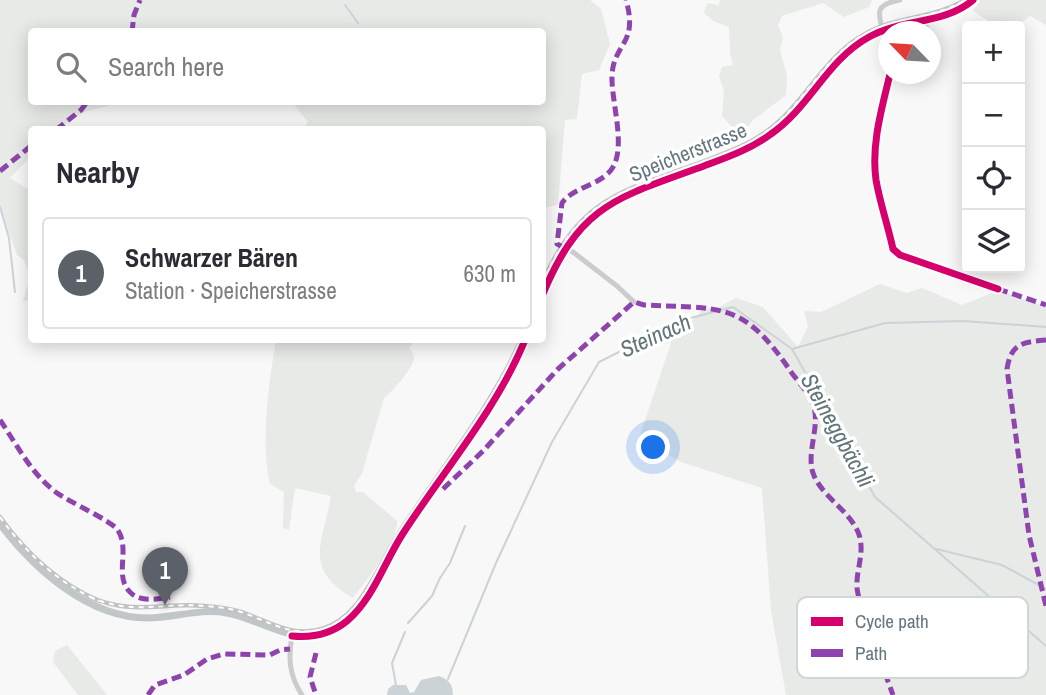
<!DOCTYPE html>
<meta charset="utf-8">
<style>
body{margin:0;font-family:"Archivo Narrow",sans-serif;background:#f2f2f3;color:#2b2b33}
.controls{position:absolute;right:21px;top:21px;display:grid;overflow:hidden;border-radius:7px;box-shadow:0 4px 18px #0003}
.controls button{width:63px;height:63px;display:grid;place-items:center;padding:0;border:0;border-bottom:2px solid #e1e1e2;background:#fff;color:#2b2b33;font:35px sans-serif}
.compass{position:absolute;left:878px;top:21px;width:63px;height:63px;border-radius:50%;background:#fff;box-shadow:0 4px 18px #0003;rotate:295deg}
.you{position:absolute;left:654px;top:448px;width:24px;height:24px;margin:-18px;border:5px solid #fff;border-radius:50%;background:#1a73e8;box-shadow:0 0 0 10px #1a73e833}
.badge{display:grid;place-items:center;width:46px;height:46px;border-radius:50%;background:#5c6169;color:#fff;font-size:23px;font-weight:700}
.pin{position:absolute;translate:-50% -58px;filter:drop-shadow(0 2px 4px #0008)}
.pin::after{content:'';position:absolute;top:37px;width:24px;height:21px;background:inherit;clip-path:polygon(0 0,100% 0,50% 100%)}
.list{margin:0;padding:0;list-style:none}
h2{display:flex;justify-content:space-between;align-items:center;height:91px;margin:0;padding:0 28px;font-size:30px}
h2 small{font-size:23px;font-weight:400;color:#7c7c81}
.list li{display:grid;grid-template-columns:46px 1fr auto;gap:21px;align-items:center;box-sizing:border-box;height:112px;margin:0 14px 14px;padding:0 14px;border:2px solid #e1e1e2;border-radius:7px}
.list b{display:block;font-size:26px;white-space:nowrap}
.list p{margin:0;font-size:23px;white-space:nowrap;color:#7c7c81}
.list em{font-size:23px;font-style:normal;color:#7c7c81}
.icon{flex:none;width:38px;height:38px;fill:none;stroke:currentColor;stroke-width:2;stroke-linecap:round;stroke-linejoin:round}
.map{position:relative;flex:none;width:1046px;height:695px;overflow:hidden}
.search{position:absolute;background:#fff;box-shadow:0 4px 18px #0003;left:28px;top:28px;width:518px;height:77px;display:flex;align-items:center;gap:18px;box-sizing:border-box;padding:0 24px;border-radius:7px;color:#7c7c81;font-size:26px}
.panel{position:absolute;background:#fff;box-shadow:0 4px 18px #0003;left:28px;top:126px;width:518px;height:217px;border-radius:7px}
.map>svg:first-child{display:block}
</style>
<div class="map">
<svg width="1046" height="695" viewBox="0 0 1046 695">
<rect width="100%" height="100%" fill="#f8f8f8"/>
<g fill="#e7eae6">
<path d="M0,0H590L601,9L610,44L599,70L582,74L577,119L565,120L558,205L543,208V214L542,130L294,129L305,126L308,122L292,102H542V32H32V102H124L84,112L58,129L32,130L31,156L10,178L31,191L32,300L23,301L30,277L24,260L17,255L0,209Z"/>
<path d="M720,0H872L869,7L844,17L823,3L782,16L778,25L783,37L780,50L787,76L786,95L753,120L745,130L737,133L722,116L724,90L719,77L722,67L733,65L730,52L729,27L713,21L704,13L707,3L719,5Z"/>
<path d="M981,0H1046V25L1030,16C1006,35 996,26 973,11Z"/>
<path d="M880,284L907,293L922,288L962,305L999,290L1046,307V695H786L771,611L762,488L681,462L639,438L671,343L641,346L637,344L670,329L686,327L703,309L719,307L736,298L763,307L798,347L808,326L804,311L821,312Z"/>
<path d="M276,340H416L409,347C411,351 414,354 414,358C415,366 391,393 384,398L362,473L354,486L356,492H363L397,521C398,543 366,580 353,598C302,568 323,543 331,496L295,488L289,530L283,528L284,492L270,484C260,442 269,382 276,340Z"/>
<path d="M67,645L107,695H78L53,662L55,651Z"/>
</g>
<path fill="#cbd3d6" d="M439,676C449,680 453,684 453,695H387L388,689L393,685H406L410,693L414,692L421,680Z"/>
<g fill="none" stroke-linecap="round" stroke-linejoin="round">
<g stroke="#cbd3d6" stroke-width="2">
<path d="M345,5L358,23"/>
<path d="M363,29L365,32"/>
<path d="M0,207L9,238L15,292"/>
<path d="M792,349L875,497L1046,646"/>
<path d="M936,549L1002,565L1046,589"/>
<path d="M408,623L432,596L440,578L450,563L465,526"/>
<path d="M448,679L496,563L552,442L599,362L683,320L733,307L792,349L885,323L963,321L1046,327"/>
<path d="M396,685L392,663L405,632"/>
</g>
<g stroke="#cbcccd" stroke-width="5">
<path d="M883,30C876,10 878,4 900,0"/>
<path d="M922,32L926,28V20"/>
<path d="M890,74C882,108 871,144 876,180C880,203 888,226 893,249L900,255L998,289"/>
<path d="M565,248L573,252L617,286L634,302"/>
<path d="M292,636C288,658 289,675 302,695"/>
</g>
<g stroke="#c1c6c8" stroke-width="7">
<path d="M542,296C580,204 616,198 704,166C728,157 751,149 771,134C810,107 827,60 869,37C902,18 944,25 973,0"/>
<path d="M0,524C34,569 88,618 148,618C174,618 200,608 227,613C265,620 299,651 338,628C371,607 384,564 404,533C445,470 497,410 525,340"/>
</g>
<defs>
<g id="rail">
<path d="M542,284C579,195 627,190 710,159C730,151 750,144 767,131C805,104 823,57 865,34C896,16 934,19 965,0"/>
<path d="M0,517C26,553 58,583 99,601"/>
<path d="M90,597C134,616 161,602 204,606C217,607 229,608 241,612C268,621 292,638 322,629C336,625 347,616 356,605C374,582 386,553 402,528C443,466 491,407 521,340"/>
</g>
</defs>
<use href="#rail" stroke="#c1c2c4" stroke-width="4.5"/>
<use href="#rail" stroke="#fff" stroke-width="2" stroke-dasharray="5" stroke-linecap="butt"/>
<g stroke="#8e44ad" stroke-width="5" stroke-dasharray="10 5" stroke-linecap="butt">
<path d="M132,32L134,15L140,0"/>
<path d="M56,130L81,110L87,102"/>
<path d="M0,171L32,145"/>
<path d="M565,248L557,244L562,203C574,186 603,185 613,167C626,145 611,100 612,76C613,43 639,45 626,0"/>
<path d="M998,289L1046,305"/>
<path d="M1046,340C1023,342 1011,343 1007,369L1029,535L1046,606"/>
<path d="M0,420C17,445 32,475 57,493C68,501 111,521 117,529C131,548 114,575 129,591C139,603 157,599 170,597"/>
<path d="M443,489L483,451L558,369L634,302L644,305C719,309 742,300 789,369C796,380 809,392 813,404C821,425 806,452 813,473C821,496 848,509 858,532C867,553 853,574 858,594C865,626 882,664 893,695"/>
<path d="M316,653L310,677L316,695"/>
<path d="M148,695L155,685L184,675L207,659L223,654L270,655L280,650L290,649"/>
</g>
<defs>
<g id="cycleway">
<path d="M890,74C882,108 871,144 876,180C880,203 888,226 893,249L900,255L998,289"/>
<path d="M542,296C580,204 616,198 704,166C728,157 751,149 771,134C810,107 827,60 869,37C902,18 944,25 973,0"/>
<path d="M292,636C312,638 331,634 347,621C373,599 384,563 402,535C443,471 496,411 525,340"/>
</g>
</defs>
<use href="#cycleway" stroke="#fff" stroke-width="11"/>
<use href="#cycleway" stroke="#d6006c" stroke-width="7"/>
</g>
<g text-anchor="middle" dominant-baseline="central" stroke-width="7" stroke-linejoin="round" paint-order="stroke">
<g font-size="21" fill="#667680" stroke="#fff">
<text transform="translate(688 152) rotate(-22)">Speicherstrasse</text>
</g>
<g font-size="23" font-style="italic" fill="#61747a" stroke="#fff">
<text transform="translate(655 335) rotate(-24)">Steinach</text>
<text transform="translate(838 430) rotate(61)">Steineggbächli</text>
</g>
</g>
<rect x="797" y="597" width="231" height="81" rx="10" fill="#fff" stroke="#d1d6d9" stroke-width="2"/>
<rect x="811" y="617" width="32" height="9" fill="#d6006c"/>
<rect x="811" y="649" width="32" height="8" fill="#8e44ad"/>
<g font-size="19" fill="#667680">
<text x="855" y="628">Cycle path</text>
<text x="855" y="660">Path</text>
</g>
</svg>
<div class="controls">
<button>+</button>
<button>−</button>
<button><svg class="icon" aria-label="locate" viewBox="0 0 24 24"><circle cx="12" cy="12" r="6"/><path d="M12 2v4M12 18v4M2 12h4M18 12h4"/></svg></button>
<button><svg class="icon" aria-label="layers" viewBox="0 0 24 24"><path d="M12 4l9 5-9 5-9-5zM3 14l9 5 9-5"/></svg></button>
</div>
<svg class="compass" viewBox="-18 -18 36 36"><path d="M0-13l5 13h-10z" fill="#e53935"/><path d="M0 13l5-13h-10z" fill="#7c7c81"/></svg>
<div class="you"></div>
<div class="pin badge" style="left:165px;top:605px">1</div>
<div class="search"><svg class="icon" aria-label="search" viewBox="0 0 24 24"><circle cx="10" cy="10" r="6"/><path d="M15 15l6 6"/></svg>Search here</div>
<section class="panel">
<h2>Nearby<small></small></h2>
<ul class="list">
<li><span class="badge">1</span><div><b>Schwarzer Bären</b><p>Station · Speicherstrasse</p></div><em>630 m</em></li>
</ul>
</section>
</div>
